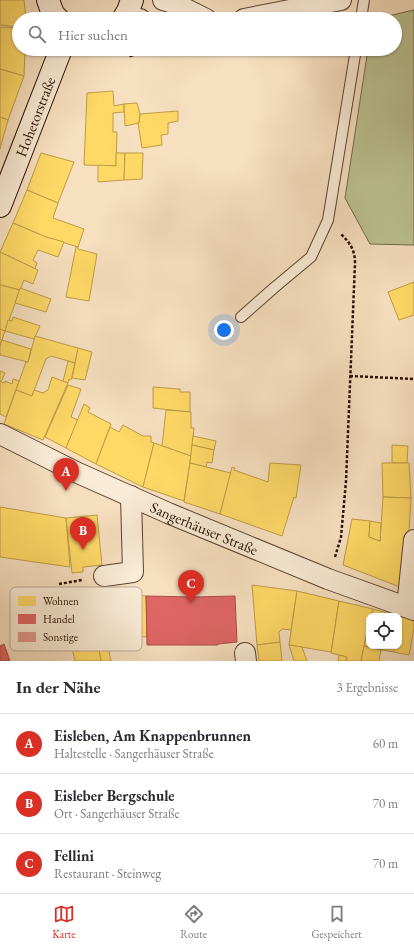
<!DOCTYPE html>
<html lang="de">
<meta charset="utf-8">
<style>
body{margin:0;font-family:"EB Garamond",serif;background:#f7f7f7;color:#2b2b33}
.controls{position:absolute;right:12px;bottom:12px;display:grid;overflow:hidden;border-radius:8px;box-shadow:0 1px 3px #0004}
.controls button{width:36px;height:36px;display:grid;place-items:center;padding:0;border:0;border-bottom:1px solid #e1e1e2;background:#fff;color:#2b2b33;font:20px sans-serif}
.you{position:absolute;left:224px;top:330px;width:14px;height:14px;margin:-10px;border:3px solid #fff;border-radius:50%;background:#1a73e8;box-shadow:0 0 0 6px #1a73e833}
.badge{display:grid;place-items:center;width:26px;height:26px;border-radius:50%;background:#d93025;color:#fff;font-size:13px;font-weight:700}
.pin{position:absolute;translate:-50% -33px;filter:drop-shadow(0 1px 2px #0008)}
.pin::after{content:'';position:absolute;top:21px;width:14px;height:12px;background:inherit;clip-path:polygon(0 0,100% 0,50% 100%)}
.list{margin:0;padding:0;list-style:none}
h2{display:flex;justify-content:space-between;align-items:center;height:52px;margin:0;padding:0 16px;font-size:17px}
h2 small{font-size:13px;font-weight:400;color:#7c7c81}
.list li{display:grid;grid-template-columns:26px 1fr auto;gap:12px;align-items:center;box-sizing:border-box;height:60px;padding:0 16px;border-top:1px solid #e1e1e2}
.list b{display:block;font-size:15px;white-space:nowrap}
.list p{margin:0;font-size:13px;white-space:nowrap;color:#7c7c81}
.list em{font-size:13px;font-style:normal;color:#7c7c81}
.icon{flex:none;width:22px;height:22px;fill:none;stroke:currentColor;stroke-width:2;stroke-linecap:round;stroke-linejoin:round}
.map{position:relative;flex:none;width:414px;height:661px;overflow:hidden}
.search{position:absolute;background:#fff;box-shadow:0 1px 3px #0004;left:12px;right:12px;top:12px;height:44px;display:flex;align-items:center;gap:10px;box-sizing:border-box;padding:0 14px;border-radius:22px;color:#7c7c81;font-size:15px}
.sheet{height:232px;background:#fff}
nav{display:flex;justify-content:space-around;align-items:center;box-sizing:border-box;height:56px;border-top:1px solid #e1e1e2;background:#fff;font-size:11px;color:#7c7c81}
nav a{display:grid;justify-items:center;gap:2px}
nav .on{color:#d93025}
.map>svg:first-child{display:block}
</style>
<div class="map">
<svg width="414" height="661" viewBox="0 0 414 661">
<rect width="100%" height="100%" fill="#f7e0c0"/>
<filter id="stains"><feTurbulence type="fractalNoise" baseFrequency=".005" numOctaves="4"/><feColorMatrix values="0 0 0 0 .2 0 0 0 0 .09 0 0 0 0 .02 0 0 0 .5 -.17"/></filter>
<radialGradient id="worn" r=".72"><stop offset=".6" stop-color="#630" stop-opacity="0"/><stop offset="1" stop-color="#630" stop-opacity=".3"/></radialGradient>
<path fill="#bcc293" stroke="#72684a" d="M414,10V245L370,244L345,198L368,49H395V19H386L388,16Z"/>
<g fill="#ffd966" stroke="#be9c47">
<path d="M0,0H24L26,19H19V27L0,25Z"/>
<path d="M0,27L19,28V49H25L24,76L0,69Z"/>
<path d="M0,69L24,76L8,120L0,117Z"/>
<path d="M113,91L114,106L124,104V112L113,113V132H117L116,166L84,165L87,93Z"/>
<path d="M137,103L140,114L139,123L125,126L124,104Z"/>
<path d="M178,111V121L168,123V134L161,135L162,145L142,148L138,123H139L140,114Z"/>
<path d="M0,117L8,120L0,149Z"/>
<path d="M41,153L74,162L58,203L27,190Z"/>
<path d="M116,153H125L124,180L98,182V165L116,166Z"/>
<path d="M125,153H143L142,179L124,180Z"/>
<path d="M27,190L58,203L53,218L84,229L78,247L46,237L13,223Z"/>
<path d="M13,223L46,237L64,242L58,257L38,250L33,260L37,263L35,269L0,252Z"/>
<path d="M76,247H78V249L97,254L89,301L66,297Z"/>
<path d="M0,252L38,270L33,284L24,280L20,290L0,285Z"/>
<path d="M414,282V315L399,320L388,292Z"/>
<path d="M0,285L20,290L5,331L0,329Z"/>
<path d="M20,288L51,299L46,312L15,303Z"/>
<path d="M13,317L40,326L34,339L5,331L8,320L12,321Z"/>
<path d="M0,329L5,331L0,346Z"/>
<path d="M35,336L78,348L75,363L51,356L46,359L32,396L16,390L26,362H28Z"/>
<path d="M2,340L31,349L28,362L0,355V346Z"/>
<path d="M78,348L92,352L85,380L72,378Z"/>
<path d="M68,361L75,363L71,380L69,379L68,383L63,381Z"/>
<path d="M0,371L5,373L1,382L5,383V381L12,384L13,379L19,381L6,417L0,414Z"/>
<path d="M52,377L68,383L43,440L4,424L16,390L32,396L34,390L43,393L48,390Z"/>
<path d="M68,385L81,389L71,417L78,420L66,448L45,437Z"/>
<path d="M153,387L180,389V392H190V412L153,408Z"/>
<path d="M84,404L90,408L88,412L111,424L96,464L66,448Z"/>
<path d="M166,410L191,412V428H194L191,456L162,446Z"/>
<path d="M123,425L143,436H151V442L154,443L143,487L96,464L110,427L119,432Z"/>
<path d="M193,436L216,441L214,450L192,445Z"/>
<path d="M154,443L191,456L184,501L143,487Z"/>
<path d="M192,445L214,450L212,463L207,462L206,467L190,463Z"/>
<path d="M392,445L408,446L407,463H392Z"/>
<path d="M190,463L231,473L220,514L184,502Z"/>
<path d="M270,463L301,465L296,498L294,497L282,536L220,514L232,467L235,468L234,470L268,482Z"/>
<path d="M382,463H409L411,498L383,497Z"/>
<path d="M383,497L411,498L408,550L400,587L343,565L352,519L370,521L369,537L380,541Z"/>
<path d="M0,507L66,518L70,567L0,557Z"/>
<path d="M97,515L102,565L83,567V572L72,573L66,518Z"/>
<path d="M370,521L381,523L380,541L369,537Z"/>
<path d="M252,585L297,591L291,630L282,629L279,632L280,642L257,645Z"/>
<path d="M297,591L339,601L331,652L289,645Z"/>
<path d="M123,594L146,596L147,637L123,636Z"/>
<path d="M123,594V642H98L101,661H75L71,644L72,595Z"/>
<path d="M339,601L373,609L371,616H369V624L361,661H346L347,657L331,653Z"/>
<path d="M373,609L398,616H371Z"/>
<path d="M399,616L414,620V629L409,655L364,646L369,624V646H399Z"/>
<path d="M98,642H107L111,661H101Z"/>
<path d="M280,642L282,661H259L257,645Z"/>
<path d="M289,645L302,647L307,661H294Z"/>
<path d="M364,646L381,650L379,661H361Z"/>
<path d="M339,655L347,657L346,661H338Z"/>
</g>
<g fill="#e06666" stroke="#a84c47">
<path d="M146,596L194,597L235,596L237,642L218,644V645H147Z"/>
<path d="M4,644L10,661H0V646Z"/>
</g>
<path fill="#e19a8d" stroke="#270e00" d="M127,49H145L146,51L130,57Z"/>
<g fill="none" stroke-linecap="round" stroke-linejoin="round">
<defs>
<g id="lane">
<path d="M361,19L364,0"/>
<path d="M241,317L275,287L311,257L328,220L356,49"/>
</g>
<g id="street">
<path d="M163,0L176,4L206,19"/>
<path d="M123,19H140"/>
<path d="M244,19L341,0"/>
<path id="s1" d="M0,434L78,473L168,513L328,579L414,610"/>
<path d="M104,576L133,572L131,496"/>
<path d="M407,607L414,540"/>
<path d="M245,653L246,661"/>
</g>
<g id="secondary">
<path d="M48,0L53,14L58,19"/>
<path d="M123,19L128,11L132,0"/>
<path id="s2" d="M0,206L61,49"/>
</g>
</defs>
<use href="#lane" stroke="#5b4230" stroke-width="12"/>
<use href="#street" stroke="#5b4230" stroke-width="22"/>
<use href="#secondary" stroke="#270e00" stroke-width="24"/>
<g stroke="#270e00" stroke-width="2.5" stroke-dasharray="3 2" stroke-linecap="butt">
<path d="M350,376L414,379"/>
<path d="M335,557L341,537L346,481L355,263C355,250 350,243 341,234"/>
<path d="M59,584L82,580"/>
</g>
<use href="#lane" stroke="#faebd6" stroke-width="10"/>
<use href="#street" stroke="#faebd6" stroke-width="20"/>
<use href="#secondary" stroke="#faebd6" stroke-width="22"/>
</g>
<g text-anchor="middle" dominant-baseline="central" stroke-width="4" stroke-linejoin="round" paint-order="stroke">
<g font-size="15" fill="#270e00" stroke="#faebd6">
<text stroke="none"><textPath href="#s2" startOffset="96">Hohetorstraße</textPath></text>
<text stroke="none"><textPath href="#s1" startOffset="225">Sangerhäuser Straße</textPath></text>
</g>
</g>
<rect x="10" y="587" width="132" height="64" rx="6" fill="#faebd6" stroke="#bba996" stroke-width="1"/>
<rect x="18" y="596" width="18" height="10" fill="#ffd966"/>
<rect x="18" y="614" width="18" height="10" fill="#e06666"/>
<rect x="18" y="632" width="18" height="10" fill="#e19a8d"/>
<g font-size="11" fill="#270e00">
<text x="43" y="605">Wohnen</text>
<text x="43" y="623">Handel</text>
<text x="43" y="641">Sonstige</text>
</g>
<rect width="100%" height="100%" filter="url(#stains)"/>
<rect width="100%" height="100%" fill="url(#worn)"/>
</svg>
<div class="controls">
<button><svg class="icon" aria-label="locate" viewBox="0 0 24 24"><circle cx="12" cy="12" r="6"/><path d="M12 2v4M12 18v4M2 12h4M18 12h4"/></svg></button>
</div>
<div class="you"></div>
<div class="pin badge" style="left:66px;top:491px">A</div>
<div class="pin badge" style="left:83px;top:550px">B</div>
<div class="pin badge" style="left:191px;top:603px">C</div>
<div class="search"><svg class="icon" aria-label="search" viewBox="0 0 24 24"><circle cx="10" cy="10" r="6"/><path d="M15 15l6 6"/></svg>Hier suchen</div>
</div>
<section class="sheet">
<h2>In der Nähe<small>3 Ergebnisse</small></h2>
<ul class="list">
<li><span class="badge">A</span><div><b>Eisleben, Am Knappenbrunnen</b><p>Haltestelle · Sangerhäuser Straße</p></div><em>60 m</em></li>
<li><span class="badge">B</span><div><b>Eisleber Bergschule</b><p>Ort · Sangerhäuser Straße</p></div><em>70 m</em></li>
<li><span class="badge">C</span><div><b>Fellini</b><p>Restaurant · Steinweg</p></div><em>70 m</em></li>
</ul>
</section>
<nav>
<a class="on"><svg class="icon" aria-label="map" viewBox="0 0 24 24"><path d="M3 6l6-2 6 2 6-2v14l-6 2-6-2-6 2zM9 4v14M15 6v14"/></svg>Karte</a>
<a><svg class="icon" aria-label="directions" viewBox="0 0 24 24"><path d="M12 3l9 9-9 9-9-9zM9 14v-3h6M13 9l2 2-2 2"/></svg>Route</a>
<a><svg class="icon" aria-label="saved" viewBox="0 0 24 24"><path d="M7 4h10v16l-5-4-5 4z"/></svg>Gespeichert</a>
</nav>
